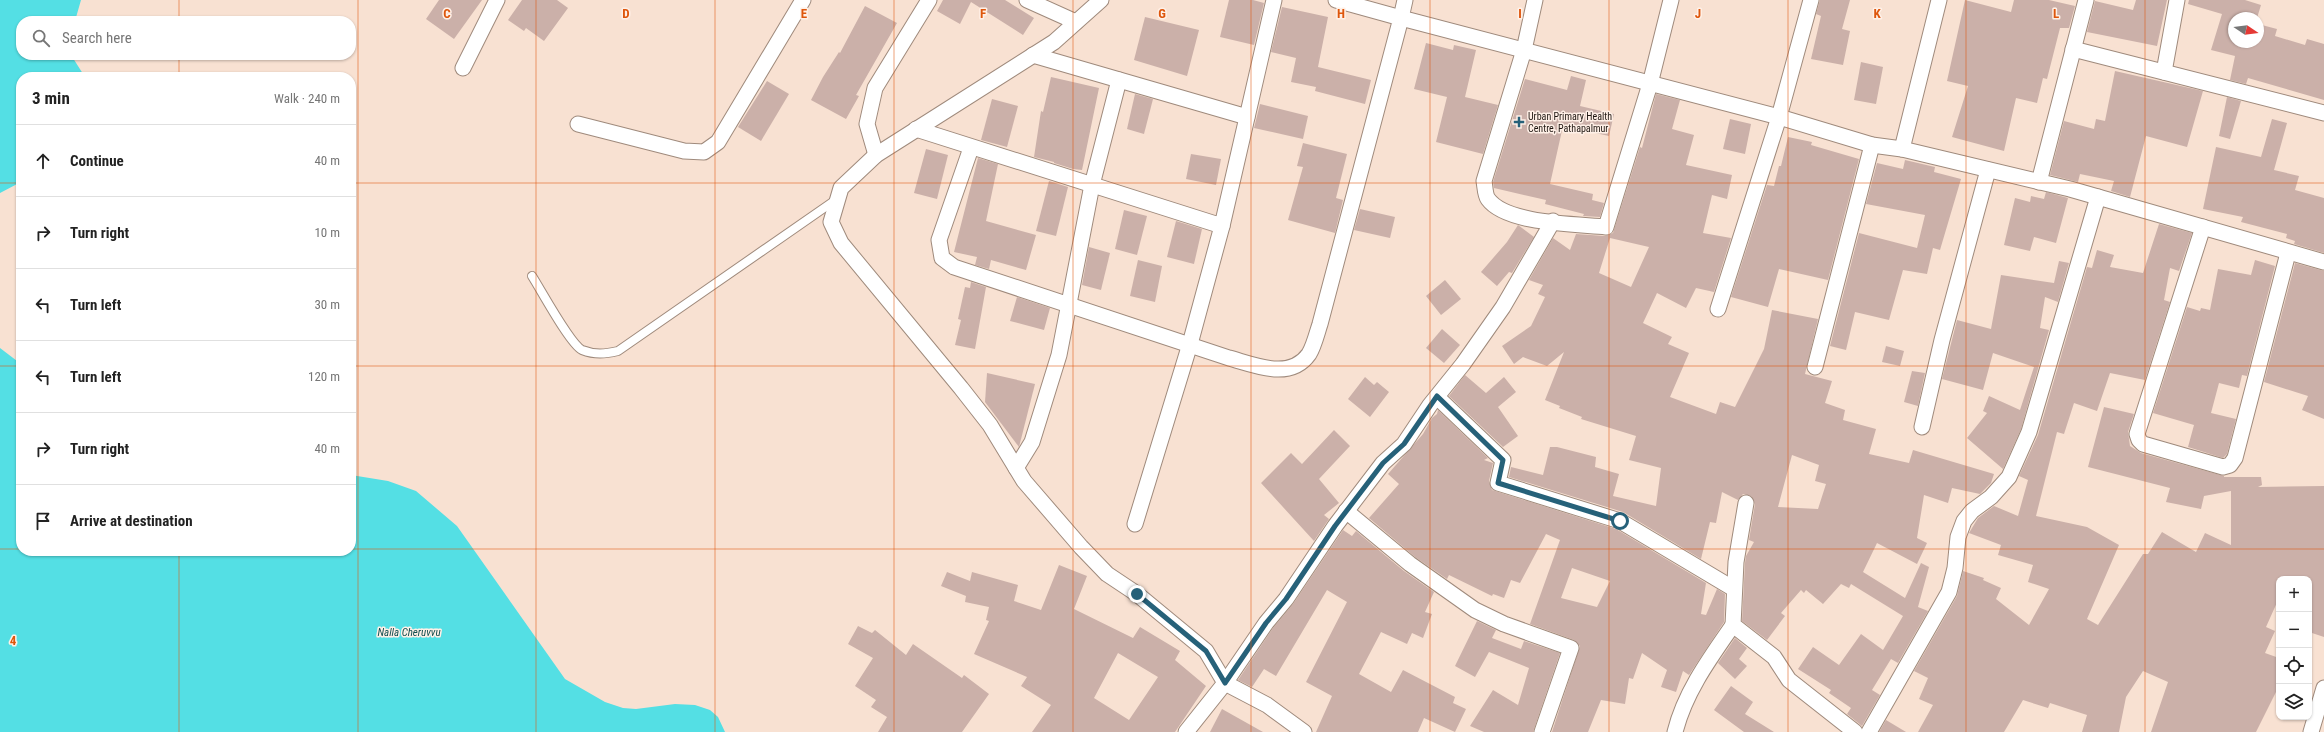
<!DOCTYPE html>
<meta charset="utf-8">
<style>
body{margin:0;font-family:"Roboto Condensed",sans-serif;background:#f2f2f2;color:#222}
.controls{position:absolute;right:12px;bottom:12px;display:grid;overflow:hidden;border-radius:8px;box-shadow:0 1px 3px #0004}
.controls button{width:36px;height:36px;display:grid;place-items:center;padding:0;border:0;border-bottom:1px solid #e0e0e0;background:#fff;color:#222;font:20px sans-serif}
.compass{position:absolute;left:2228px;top:12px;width:36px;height:36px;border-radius:50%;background:#fff;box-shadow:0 1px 3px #0004;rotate:103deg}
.stop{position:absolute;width:12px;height:12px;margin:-9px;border:3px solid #266179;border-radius:50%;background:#fff}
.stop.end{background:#266179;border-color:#fff;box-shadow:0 1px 4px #0008}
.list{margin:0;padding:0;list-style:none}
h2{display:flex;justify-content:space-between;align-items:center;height:52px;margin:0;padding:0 16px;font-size:17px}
h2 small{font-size:13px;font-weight:400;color:#767676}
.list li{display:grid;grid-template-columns:26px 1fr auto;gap:12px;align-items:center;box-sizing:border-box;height:72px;padding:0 16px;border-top:1px solid #e0e0e0}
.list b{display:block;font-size:15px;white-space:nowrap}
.list em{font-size:13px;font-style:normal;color:#767676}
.icon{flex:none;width:22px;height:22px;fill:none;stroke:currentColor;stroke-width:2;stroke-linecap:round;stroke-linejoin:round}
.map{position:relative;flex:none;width:2324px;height:732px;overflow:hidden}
.search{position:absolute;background:#fff;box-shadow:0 1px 3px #0004;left:16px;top:16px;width:340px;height:44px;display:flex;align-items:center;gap:10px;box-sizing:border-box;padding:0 14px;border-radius:16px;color:#767676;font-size:15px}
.panel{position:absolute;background:#fff;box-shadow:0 1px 3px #0004;left:16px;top:72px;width:340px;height:484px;border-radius:16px}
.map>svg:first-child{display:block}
</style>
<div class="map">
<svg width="2324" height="732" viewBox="0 0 2324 732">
<rect width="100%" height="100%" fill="#f8e1d2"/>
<g fill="#54dfe4">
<path d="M0,0H81L75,21H21V55H71L85,77H21V182L0,193Z"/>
<path d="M0,348L21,364V551H351V475L388,481L416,491L457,526L565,679L605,702L623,708L636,709L675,704L695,705L710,710L718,717L725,732H0Z"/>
</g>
<g fill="#cbb0a9" fill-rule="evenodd">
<path d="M439,0H482L454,39L426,19Z"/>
<path d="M522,0H557L568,8L544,41L526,28L524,31L508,20Z"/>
<path d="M943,0H1005L1034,18L1023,35L971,2L960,24L937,11Z"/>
<path d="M1229,0H1253L1264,3L1254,45L1220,37Z"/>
<path d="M1820,0H1850L1842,29L1850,31L1843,65L1811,59L1821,16L1816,14Z"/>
<path d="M1965,0L2011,12L2014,0H2049L2075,6L2069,28H2060L2047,79L2043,78L2037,103L2016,98L2004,151L1952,137L1968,86L1947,81Z"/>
<path d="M2136,0H2167L2157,46L2087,32L2095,1L2133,10Z"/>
<path d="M2189,0H2245L2261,5L2257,18H2234V42H2258V24L2277,29L2275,36L2305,45L2307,39L2324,44V100L2248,78L2246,84L2230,80L2235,56L2211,50L2222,14L2188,4Z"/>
<path d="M865,6L897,23L856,95L859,96L846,119L811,100L823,77L839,52L840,53Z"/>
<path d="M1282,7L1328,17L1318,67L1371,80L1365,104L1315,91L1316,87L1291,82L1296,58L1271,52Z"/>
<path d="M1145,17L1199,30L1187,76L1134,60Z"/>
<path d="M1426,43L1453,50L1454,45L1476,50L1465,97L1498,105L1483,154L1436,142L1447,97L1414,89Z"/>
<path d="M1861,62L1883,67L1876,104L1854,100Z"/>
<path d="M2115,71L2203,91L2187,147L2146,136L2130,197L2111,191L2114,181L2080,174L2078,182L2050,175L2064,121L2094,129L2096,119L2105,121Z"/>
<path d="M1571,76L1586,80L1580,106L1614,114L1609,136L1563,126L1550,184L1593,194L1592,200L1604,203L1600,217L1583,216L1584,214L1545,204L1546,200L1494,188L1493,182L1525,79L1567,90Z"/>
<path d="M1051,77L1099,88L1082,170L1073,169L1054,163V162L1034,157L1041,111L1043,112Z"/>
<path d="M767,81L789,94L761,141L738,127Z"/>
<path d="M1135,94L1153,99L1144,134L1127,129Z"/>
<path d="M1656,94L1680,100L1672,129L1694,135L1686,165L1732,175L1727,199L1712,195L1703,233L1731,238L1714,292L1696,288L1686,308L1657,293L1643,323L1672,337L1668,344L1689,353L1670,397L1716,414L1720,402L1735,407L1764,349L1772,310L1818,319L1805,374L1832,381L1825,403L1845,410L1843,420L1876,429L1869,454L1909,463L1913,450L1994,474L1991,483L1980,494L1952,488L1948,503L1924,495L1917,538L1927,543L1917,564L1877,543L1863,572L1905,598L1921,563L1929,567L1918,607L1928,611L1898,663L1891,659L1872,690L1880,695L1862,726L1847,714L1851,708L1829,693L1831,690L1798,669L1813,647L1839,665L1861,634L1883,650L1903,616L1851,584L1849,588L1841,584L1823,604L1806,590L1804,593L1801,590L1781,613L1785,616L1767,640L1742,621L1745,563L1746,556L1754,542L1749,540L1755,504L1751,496L1743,494L1738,500L1722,492L1716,523L1710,522L1701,559L1623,512L1509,477L1511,467L1543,475L1550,447H1557L1596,457L1595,467L1619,474L1613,496L1656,506L1661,468L1629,460L1636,436L1581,419L1582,417L1559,408L1560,406L1545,400L1564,352L1547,366L1523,357L1514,364L1502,346L1531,326L1545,297L1538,294L1543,285L1529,280L1553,238L1570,250L1576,234L1605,236L1613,233L1640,147L1642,148ZM1610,238L1649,247L1631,287L1599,273ZM1792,455L1819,465L1815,481L1826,484L1818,509L1778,507Z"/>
<path d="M2227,97L2241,101L2230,139L2219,136Z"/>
<path d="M992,99L1018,106L1007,147L981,140Z"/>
<path d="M1260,104L1308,116L1303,139L1254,128Z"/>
<path d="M1730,119L1751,124L1745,154L1723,149Z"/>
<path d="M2272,119L2287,123L2274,170L2299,176L2295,190L2324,198V253L2294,244L2295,241L2286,238L2287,234L2241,222L2243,217L2203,209L2216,147L2261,157Z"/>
<path d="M1788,137L1812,142L1811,145L1859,159L1828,280L1779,269L1768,307L1731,297L1767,185L1774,186L1779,166H1781Z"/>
<path d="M1303,143L1347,154L1336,198L1343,200L1335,233L1288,220L1303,167L1297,166Z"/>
<path d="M926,149L948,155L937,199L914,193Z"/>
<path d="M1191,154L1221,159L1216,185L1186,179Z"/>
<path d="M978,158L998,164L986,221L1036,235L1026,270L991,260L989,269L975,265L977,257L954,252Z"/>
<path d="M1905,160L1935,167L1934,172L1961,179L1940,250L1933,248L1927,274L1903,270L1889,320L1855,312L1846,350L1830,346L1859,233L1917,248L1925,215L1866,204L1877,163L1903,169Z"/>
<path d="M1049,181L1068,187L1056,236L1036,231Z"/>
<path d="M2046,192L2068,198L2056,243L2034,237L2030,251L2004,245L2015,198L2030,202L2031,196L2044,199Z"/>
<path d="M1360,209L1395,217L1390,238L1354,230Z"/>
<path d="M1124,210L1147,216L1137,255L1115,249Z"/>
<path d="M1176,221L1202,229L1194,264L1167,257Z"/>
<path d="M2159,224L2192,233L2179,271L2170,268L2164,300L2170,302L2145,380L2110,373L2097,411L2074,403L2064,434L2057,432L2036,516L2087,527L2119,545L2087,619L2098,625L2143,554H2148L2162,532L2196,552L2205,533L2231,545V491L2204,496L2201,509L2166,502L2170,488L2088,467L2104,407L2134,414L2128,432L2130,446L2141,453L2224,476V477H2261L2262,485L2258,487L2324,486V637L2309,632V579H2279V598L2266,627L2275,631L2265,653L2279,658V686L2256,732H2151L2168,682L2143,671L2126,697L2119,732H2082L2087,715L2050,703L2048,708L2023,700L2004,732H1918L1933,705L1919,699L1928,678L1914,671L1957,596L1963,571L1984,578L1983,580L2001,588L1996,599L2029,625L2049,589L2028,582L2033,565L1998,555L2001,545L1969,533L1978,518L1994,506L2018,516L2028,480L2019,476L2038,435L2087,267L2092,268L2097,250L2114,255L2110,267L2143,273Z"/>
<path d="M1518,225L1534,237L1512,273L1509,272L1497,286L1481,272L1507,242Z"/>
<path d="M1089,247L1110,253L1101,290L1082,285Z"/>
<path d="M1138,260L1162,266L1155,302L1130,296Z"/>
<path d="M2255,260L2275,266L2247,376L2242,375L2239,388L2219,383L2211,413L2236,419L2227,454L2223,458L2188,447L2194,425L2153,413L2187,307L2200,311L2201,308L2210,310L2218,269L2251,275Z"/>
<path d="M2059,261L2069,263L2058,302L2045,297L2040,328L2049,330L2021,429L2003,469L1967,438L1987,413L1983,411L1989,396L2020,410L2034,367L1993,353L1983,390L1942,379L1957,320L1991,329L2001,275L2054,283Z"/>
<path d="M2295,263L2324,271V419L2302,410L2308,396L2264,382Z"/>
<path d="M1445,280L1461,299L1441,315L1426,296Z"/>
<path d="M971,282L986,287L975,349L955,345L961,320L958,319L965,287L970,288Z"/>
<path d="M1017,297L1050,308L1044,330L1010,321Z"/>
<path d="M1442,329L1460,345L1444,363L1426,348Z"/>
<path d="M1886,346L1904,351L1900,366L1882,362Z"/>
<path d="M1912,371L1925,373L1918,406L1904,402Z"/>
<path d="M987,373L1035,384L1019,447L985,402Z"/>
<path d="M1465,375L1486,393L1504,377L1516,392L1498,407L1518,436L1503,447L1449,396Z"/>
<path d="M1365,377L1374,385L1377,382L1389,392L1370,417L1348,399Z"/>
<path d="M1438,410L1488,458L1484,460L1493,463L1489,481L1492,490L1616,529L1706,583L1701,614L1706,615L1717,589L1725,594L1724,622L1689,675L1683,671L1676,692L1661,687L1667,670L1642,653L1633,679L1629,678L1625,704L1601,700L1588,732H1552L1580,646L1574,640L1530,624L1560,540L1546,534L1520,583L1511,580L1504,598L1493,594L1492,596L1449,575L1447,579L1415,557L1369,518L1399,484L1388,474L1423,434L1432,418L1437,414ZM1572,568L1610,581L1597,607L1561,598Z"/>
<path d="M1334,430L1350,446L1319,479L1339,503L1324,515L1329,519L1314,541L1261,483L1291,453L1302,464Z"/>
<path d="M1343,530L1352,536L1356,531L1404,571L1434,592L1425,612L1432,614L1423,638L1412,633L1407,644L1381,632L1359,674L1391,692L1403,670L1455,697L1453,703L1466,709L1455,732L1424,718L1418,732H1316L1332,696L1306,682L1347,602L1327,590L1276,676L1264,669L1252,687L1238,680L1273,628L1293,604Z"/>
<path d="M1059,565L1087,576L1074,609L1133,638L1140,627L1180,651L1175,660L1206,686L1175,732H1032L1051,705L1021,686L1027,677L974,654L989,621L986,620L989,607L965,602L966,596L941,586L947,572L970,581L972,572L1018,585L1014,601L1041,610ZM1118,653L1158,677L1129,720L1094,698Z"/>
<path d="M1477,621L1496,630L1492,638L1521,649L1524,641L1560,653L1533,732H1484L1470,726L1493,690L1518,705L1529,668L1489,652L1475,677L1455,666Z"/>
<path d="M858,626L872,633L875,630L906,655L913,644L962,678L964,675L989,694L962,732H878L887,717L871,707L876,700L855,686L873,658L848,644Z"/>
<path d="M1735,638L1747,648L1739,659L1747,666L1735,679L1718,663Z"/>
<path d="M1731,686L1753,702L1745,714L1774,732H1744L1714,710Z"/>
<path d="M1222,709L1263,732H1210Z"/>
<path d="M1886,720L1906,732H1879Z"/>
</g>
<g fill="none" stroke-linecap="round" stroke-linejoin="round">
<defs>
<path id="service" d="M532,276C541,290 570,344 582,350C595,355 605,354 618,351L837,199"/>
<g id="minor">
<path d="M1027,0L1076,22"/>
<path d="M1101,0L1054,42L876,155L841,188L831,222L841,243L961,388L990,425L1024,481L1081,547L1107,574L1137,594L1206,651L1225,683L1267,705L1304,732"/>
<path d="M1405,0L1401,18L1779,117L1872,145L1902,149L2070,189L2324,262"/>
<path d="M1535,0L1524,50L1484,181C1485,186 1485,195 1488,199C1506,224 1576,224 1606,227L1650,84L1671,0"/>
<path d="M2073,49L2324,113"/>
<path d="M1033,55L1247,117"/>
<path d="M463,68L497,0"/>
<path d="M2164,72L2177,0"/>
<path d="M578,124L684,151L704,152L718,142L803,0"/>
<path d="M916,129L1222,226L1274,0"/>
<path d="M971,148L939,240L942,258L954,267L1229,358C1255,365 1290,381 1309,354C1314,346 1317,333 1320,324L1401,18L1336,0"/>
<path d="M1902,149L1939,0"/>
<path d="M876,155L867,124L875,88L929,0"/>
<path d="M2039,182L2086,0"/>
<path d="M2203,227L2137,434L2139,440L2143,444L2223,467L2230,465L2235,458L2288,253"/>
<path d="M1718,309L1779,117L1811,0"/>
<path d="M1815,367L1872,145"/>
<path d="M1437,397L1503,460L1498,483L1620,521L1734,589"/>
<path d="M1922,427L1942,340L1988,170"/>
<path d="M1016,468L1032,442L1059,355L1092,185L1119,80"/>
<path d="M1746,503L1736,562L1733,625L1774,657L1789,680L1855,732"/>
<path d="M1346,511L1410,564L1475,610L1504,624L1571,648L1542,732"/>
<path d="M1135,524L1190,344L1222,226"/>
<path d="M1186,732L1225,683L1266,623L1286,599L1335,526L1383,463L1404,444L1430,405L1463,364L1503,307L1553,221"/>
<path d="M1675,732C1685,692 1710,658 1733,625"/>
<path d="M1869,732L1949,592L1955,568L1958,537L1964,521L1972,511L1991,497L2009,477L2029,432L2098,197"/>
<path d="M2311,732L2324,688"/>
</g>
</defs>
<use href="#service" stroke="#9f8a7c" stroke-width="10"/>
<use href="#minor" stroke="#9f8a7c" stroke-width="17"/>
<use href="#service" stroke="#fff" stroke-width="8"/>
<use href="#minor" stroke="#fff" stroke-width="15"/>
</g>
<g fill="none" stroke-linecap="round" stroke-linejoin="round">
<path stroke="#266179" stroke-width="5" d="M1137,594L1206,651L1225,683L1266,623L1286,599L1335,526L1383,463L1404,444L1437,396L1503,460L1498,483L1620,521"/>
</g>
<path fill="none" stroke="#de560c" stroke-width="1" stroke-opacity="0.55" d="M179,0V21M358,0V732M536,0V732M715,0V732M894,0V732M1073,0V732M1251,0V732M1430,0V732M1609,0V732M1788,0V732M1966,0V732M2145,0V732M179,55V77M0,183H21M351,183H2324M0,366H21M351,366H2324M0,549H21M351,549H2324M179,551V732"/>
<path fill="#266179" stroke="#fff0e7" stroke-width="1.5" d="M1517 116h4v4h4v4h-4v4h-4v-4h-4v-4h4z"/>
<g text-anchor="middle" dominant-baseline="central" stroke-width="3" stroke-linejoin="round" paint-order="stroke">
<g font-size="10" fill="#1d1510" stroke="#fff0e7" text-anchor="start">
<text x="1528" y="116">Urban Primary Health<tspan x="1528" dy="12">Centre, Pathapalmur</tspan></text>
</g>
<g font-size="11" font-style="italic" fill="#114e50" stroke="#fff0e7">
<text x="409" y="632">Nalla Cheruvvu</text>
</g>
</g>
<g font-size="13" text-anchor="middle" font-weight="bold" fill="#de560c" stroke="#fff0e7" stroke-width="3" stroke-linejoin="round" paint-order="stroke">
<text x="447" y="18">C</text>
<text x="626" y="18">D</text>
<text x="804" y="18">E</text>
<text x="983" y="18">F</text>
<text x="1162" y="18">G</text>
<text x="1341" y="18">H</text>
<text x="1520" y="18">I</text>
<text x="1698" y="18">J</text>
<text x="1877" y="18">K</text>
<text x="2056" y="18">L</text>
<text x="13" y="645">4</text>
</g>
</svg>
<div class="controls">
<button>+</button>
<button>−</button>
<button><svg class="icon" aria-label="locate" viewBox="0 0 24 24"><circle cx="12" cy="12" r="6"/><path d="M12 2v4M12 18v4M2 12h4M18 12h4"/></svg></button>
<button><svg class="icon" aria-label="layers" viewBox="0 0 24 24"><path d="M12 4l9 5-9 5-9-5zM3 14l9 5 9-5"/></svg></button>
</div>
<svg class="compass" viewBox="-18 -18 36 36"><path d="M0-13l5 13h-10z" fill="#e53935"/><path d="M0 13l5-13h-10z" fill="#767676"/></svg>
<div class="stop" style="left:1620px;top:521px"></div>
<div class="stop end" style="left:1137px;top:594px"></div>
<div class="search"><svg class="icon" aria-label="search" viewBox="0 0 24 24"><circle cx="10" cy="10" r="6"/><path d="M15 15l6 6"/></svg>Search here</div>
<section class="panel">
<h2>3 min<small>Walk · 240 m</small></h2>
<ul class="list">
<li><svg class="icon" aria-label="ahead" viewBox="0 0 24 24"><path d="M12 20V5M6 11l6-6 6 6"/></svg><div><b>Continue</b></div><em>40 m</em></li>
<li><svg class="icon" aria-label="right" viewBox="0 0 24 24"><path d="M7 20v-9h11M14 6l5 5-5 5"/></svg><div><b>Turn right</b></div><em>10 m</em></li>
<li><svg class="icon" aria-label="left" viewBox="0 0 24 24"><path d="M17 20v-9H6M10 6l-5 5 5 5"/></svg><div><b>Turn left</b></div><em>30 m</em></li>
<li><svg class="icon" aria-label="left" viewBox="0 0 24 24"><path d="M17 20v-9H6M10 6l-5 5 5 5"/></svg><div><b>Turn left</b></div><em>120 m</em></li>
<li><svg class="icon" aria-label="right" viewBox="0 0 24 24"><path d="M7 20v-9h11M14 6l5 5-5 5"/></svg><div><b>Turn right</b></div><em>40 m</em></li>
<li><svg class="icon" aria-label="arrive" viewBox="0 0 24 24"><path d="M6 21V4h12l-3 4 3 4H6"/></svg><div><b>Arrive at destination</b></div></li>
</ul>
</section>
</div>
